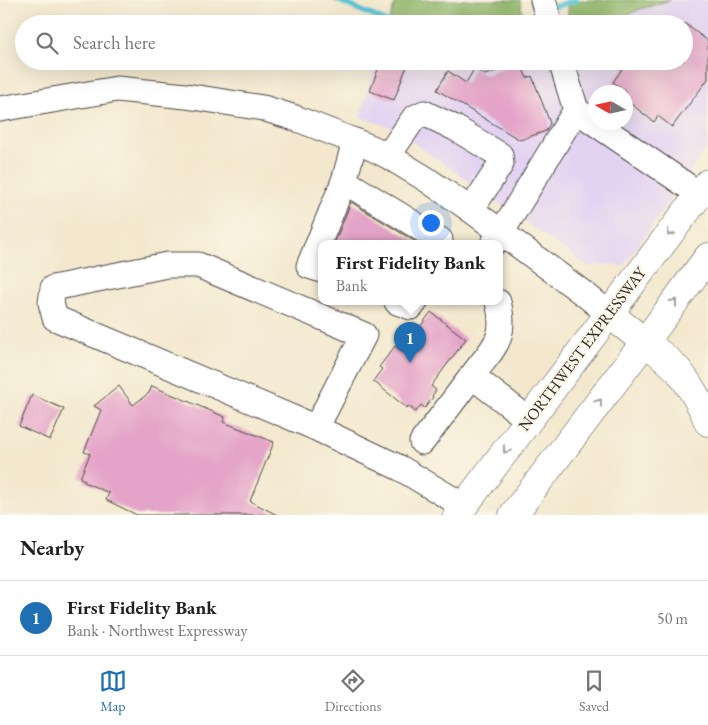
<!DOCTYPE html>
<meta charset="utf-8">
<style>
body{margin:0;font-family:"EB Garamond",serif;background:#f6f6f6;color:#222}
.compass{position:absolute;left:588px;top:85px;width:45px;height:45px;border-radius:50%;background:#fff;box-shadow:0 5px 20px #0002;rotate:279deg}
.you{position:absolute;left:430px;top:222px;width:18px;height:18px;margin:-12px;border:4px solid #fff;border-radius:50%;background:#1a73e8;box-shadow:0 0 0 8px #1a73e833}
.badge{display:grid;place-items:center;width:32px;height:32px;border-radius:50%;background:#1f6fb2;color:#fff;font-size:16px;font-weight:700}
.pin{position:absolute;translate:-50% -41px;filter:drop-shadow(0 1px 2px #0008)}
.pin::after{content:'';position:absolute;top:26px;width:18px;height:15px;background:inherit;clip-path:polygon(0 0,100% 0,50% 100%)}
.popup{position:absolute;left:318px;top:240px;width:185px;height:65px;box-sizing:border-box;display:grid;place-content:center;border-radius:10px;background:#fff;filter:drop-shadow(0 1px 4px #0005);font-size:16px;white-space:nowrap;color:#767676}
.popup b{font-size:19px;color:#222}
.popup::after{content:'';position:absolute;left:50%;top:100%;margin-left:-10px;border:10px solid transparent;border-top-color:#fff}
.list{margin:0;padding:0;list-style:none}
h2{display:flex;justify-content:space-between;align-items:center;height:65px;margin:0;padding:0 20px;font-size:21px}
h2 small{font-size:16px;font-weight:400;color:#767676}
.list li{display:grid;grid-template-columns:32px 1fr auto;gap:15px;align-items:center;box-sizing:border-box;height:75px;padding:0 20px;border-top:1px solid #e0e0e0}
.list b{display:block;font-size:19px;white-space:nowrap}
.list p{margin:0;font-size:16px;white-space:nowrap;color:#767676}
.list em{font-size:16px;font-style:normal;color:#767676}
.icon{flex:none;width:28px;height:28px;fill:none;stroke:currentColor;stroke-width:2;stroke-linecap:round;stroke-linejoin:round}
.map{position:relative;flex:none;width:708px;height:515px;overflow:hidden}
.search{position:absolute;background:#fff;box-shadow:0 5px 20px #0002;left:15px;right:15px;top:15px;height:55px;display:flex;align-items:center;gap:12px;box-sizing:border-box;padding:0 18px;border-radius:28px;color:#767676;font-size:19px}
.sheet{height:140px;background:#fff}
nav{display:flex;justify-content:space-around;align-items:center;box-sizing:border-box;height:70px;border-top:1px solid #e0e0e0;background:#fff;font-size:14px;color:#767676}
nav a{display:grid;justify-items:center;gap:2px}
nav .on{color:#1f6fb2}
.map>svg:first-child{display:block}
</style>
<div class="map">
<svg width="708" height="515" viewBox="0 0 708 515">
<rect width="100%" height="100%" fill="#fcf5e5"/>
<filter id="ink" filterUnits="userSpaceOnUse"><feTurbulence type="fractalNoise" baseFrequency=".02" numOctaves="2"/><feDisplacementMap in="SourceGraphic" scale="10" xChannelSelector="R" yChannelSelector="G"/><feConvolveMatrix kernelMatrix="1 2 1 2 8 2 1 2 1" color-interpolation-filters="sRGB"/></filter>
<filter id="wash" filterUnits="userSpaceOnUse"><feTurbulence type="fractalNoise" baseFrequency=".0096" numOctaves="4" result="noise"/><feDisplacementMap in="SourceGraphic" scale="20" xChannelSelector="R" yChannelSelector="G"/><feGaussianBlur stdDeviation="1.12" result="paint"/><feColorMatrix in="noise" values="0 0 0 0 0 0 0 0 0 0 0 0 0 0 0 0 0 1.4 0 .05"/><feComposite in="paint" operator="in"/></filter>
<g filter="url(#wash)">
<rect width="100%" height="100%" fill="#f3e8ce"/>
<path fill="#e3d3f2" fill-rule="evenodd" d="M671,0H708V146L623,267L613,264L589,267L393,128L360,117L376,61H422L427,63L475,61H684V24H606L641,9ZM596,92H626V122H596Z"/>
<g fill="#8fb66b" stroke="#5d704b">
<path d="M396,0H520L524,24H388Z"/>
<path d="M568,0H671L641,9L606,24H568Z"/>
</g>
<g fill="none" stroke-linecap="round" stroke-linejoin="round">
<g stroke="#5ac4d6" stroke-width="5.5">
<path d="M337,0L392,24"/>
<path d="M553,7L577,0"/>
<path d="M463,24L526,15"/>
</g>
</g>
<g id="blocks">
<g fill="#e4a3c8">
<path d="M684,23L708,41V79L672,127L658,116L654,122L626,100V92L613,82L628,61H684Z"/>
<path d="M381,61H409L394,100L370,91Z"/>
<path d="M520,62L527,78L532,76L550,123L546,131L520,140L437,90L448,71L466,83L474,69L485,75Z"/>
<path d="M351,202L419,244H334Z"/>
<path d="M431,312L466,339L431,386L436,390L432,396L433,397L425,408L421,405L416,412L408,406L407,408L373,381L382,369L379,367L395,346L402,351Z"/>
<path d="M119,386L133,405L149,393L152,386L225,417L223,422L274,442L250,501L277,515H137L106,500L109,493L84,482L85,480L80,478L90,454L84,452L101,410L94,406Z"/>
<path d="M32,395L64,409L50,440L19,426Z"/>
</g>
</g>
</g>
<g filter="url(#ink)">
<use href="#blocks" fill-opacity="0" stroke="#494743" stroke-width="1"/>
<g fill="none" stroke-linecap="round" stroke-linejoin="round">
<defs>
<g id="minor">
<path d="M543,0L550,24"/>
<path d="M0,109L117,89L186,96L263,108L295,118L372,148L388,156L426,179L471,210L587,296L608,313"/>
<path d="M576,110L699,194"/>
<path d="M388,156L414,118L424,113L455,128L500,155L501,164L471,210"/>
<path d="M344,181L440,240"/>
<path d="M493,244L501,233L576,110L561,61"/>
<path d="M321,270L309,266L344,181L355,141"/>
<path d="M397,302L411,307L415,302"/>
<path d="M472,376C492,348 508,340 498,302"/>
<path d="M316,428L364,335L198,265H167L53,288L51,303L55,318L307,424L316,428L400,468L464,506"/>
<path d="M422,442L472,376L529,420"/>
</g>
<path id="major" d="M645,342C657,351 668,360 678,370C688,382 703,407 708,422"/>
<g id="highway">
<path d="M608,313L645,342"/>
<path d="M457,515L708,183"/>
<path d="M513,515L645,342L708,257"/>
</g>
</defs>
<use href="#minor" stroke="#494743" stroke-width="27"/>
<use href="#major" stroke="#494743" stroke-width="29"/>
<use href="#highway" stroke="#494743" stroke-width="29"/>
<use href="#minor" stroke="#fff" stroke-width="25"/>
<use href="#major" stroke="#fff" stroke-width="28"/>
<use href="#highway" stroke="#fff" stroke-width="28"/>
</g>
<defs><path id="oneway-chevron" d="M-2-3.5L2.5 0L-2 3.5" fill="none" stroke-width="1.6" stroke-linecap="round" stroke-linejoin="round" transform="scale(1.25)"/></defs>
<g stroke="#a0a0a0">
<use href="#oneway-chevron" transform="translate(670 233) rotate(127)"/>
<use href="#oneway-chevron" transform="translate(674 302) rotate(-53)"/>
<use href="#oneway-chevron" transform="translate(599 402) rotate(-53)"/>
<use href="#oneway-chevron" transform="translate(506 450) rotate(127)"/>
</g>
</g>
<g text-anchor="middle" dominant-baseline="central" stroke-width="4" stroke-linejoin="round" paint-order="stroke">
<g font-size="16" fill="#2b2b2b" stroke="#fcf5e5">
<text transform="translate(582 349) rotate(-53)">NORTHWEST EXPRESSWAY</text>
</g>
</g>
</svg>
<svg class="compass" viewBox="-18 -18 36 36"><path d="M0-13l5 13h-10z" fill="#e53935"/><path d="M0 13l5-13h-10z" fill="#767676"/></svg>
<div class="you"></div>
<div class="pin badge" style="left:410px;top:363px">1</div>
<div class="popup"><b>First Fidelity Bank</b>Bank</div>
<div class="search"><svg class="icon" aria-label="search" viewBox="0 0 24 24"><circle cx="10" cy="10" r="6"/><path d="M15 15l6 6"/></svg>Search here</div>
</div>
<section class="sheet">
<h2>Nearby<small></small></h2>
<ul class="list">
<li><span class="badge">1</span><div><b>First Fidelity Bank</b><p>Bank · Northwest Expressway</p></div><em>50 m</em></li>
</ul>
</section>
<nav>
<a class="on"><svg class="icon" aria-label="map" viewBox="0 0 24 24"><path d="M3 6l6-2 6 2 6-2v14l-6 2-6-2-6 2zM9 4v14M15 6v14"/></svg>Map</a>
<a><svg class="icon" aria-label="directions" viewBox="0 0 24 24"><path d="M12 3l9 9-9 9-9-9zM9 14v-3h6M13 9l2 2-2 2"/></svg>Directions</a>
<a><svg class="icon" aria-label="saved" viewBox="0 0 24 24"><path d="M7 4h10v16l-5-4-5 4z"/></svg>Saved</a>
</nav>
